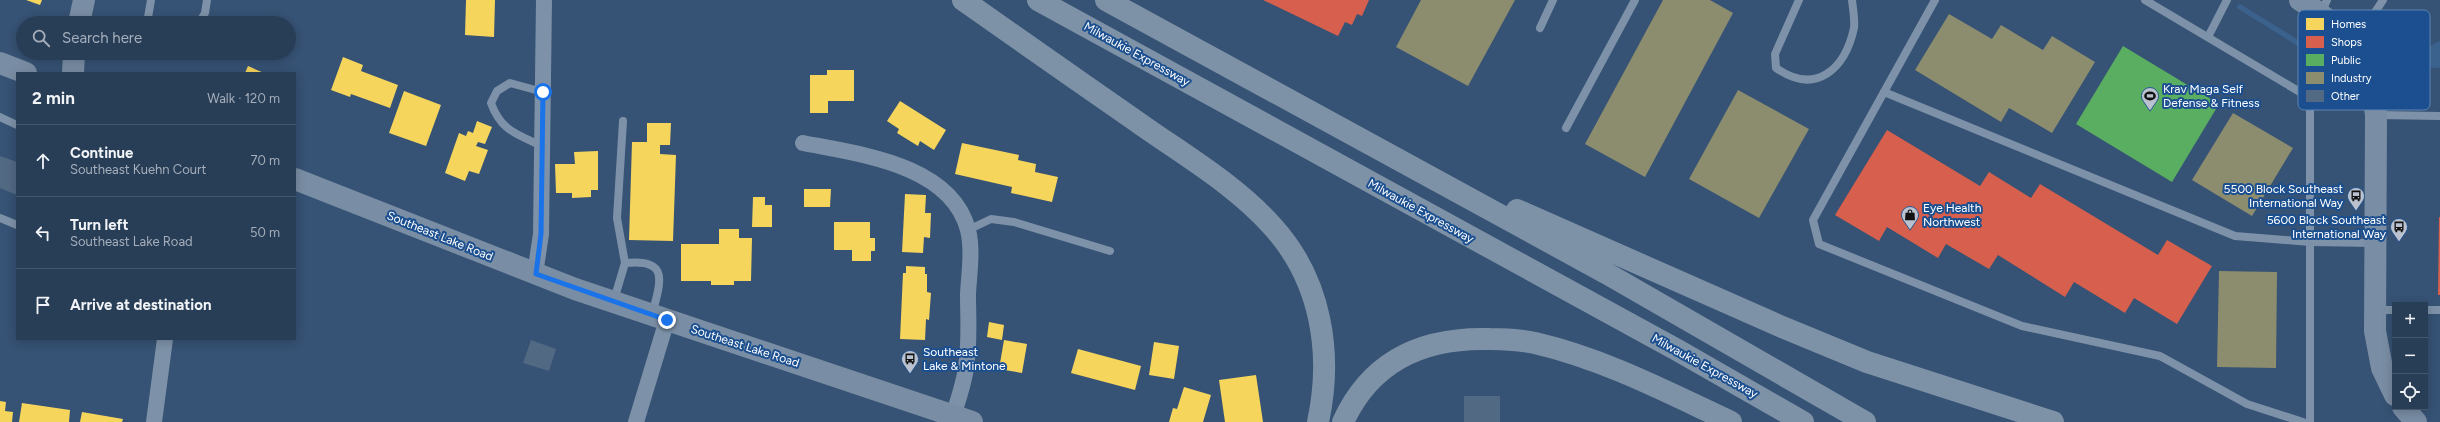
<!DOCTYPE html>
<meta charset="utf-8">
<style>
body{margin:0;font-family:Figtree,sans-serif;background:#30455d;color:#f1f3f6}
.controls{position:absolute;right:12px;bottom:12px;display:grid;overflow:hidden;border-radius:0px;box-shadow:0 2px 10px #0003}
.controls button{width:36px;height:36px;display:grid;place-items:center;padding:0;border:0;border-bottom:1px solid #44576d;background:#283e57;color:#f1f3f6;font:20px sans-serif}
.stop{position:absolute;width:12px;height:12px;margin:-9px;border:3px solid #1a73e8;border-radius:50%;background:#fff}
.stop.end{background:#1a73e8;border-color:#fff;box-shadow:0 1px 4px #0008}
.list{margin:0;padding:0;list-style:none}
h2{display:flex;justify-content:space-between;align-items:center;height:52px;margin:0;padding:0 16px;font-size:17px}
h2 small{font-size:13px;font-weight:400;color:#a5aeba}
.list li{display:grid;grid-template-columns:26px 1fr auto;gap:12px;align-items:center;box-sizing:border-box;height:72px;padding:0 16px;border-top:1px solid #44576d}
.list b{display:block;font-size:15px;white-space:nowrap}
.list p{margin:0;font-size:13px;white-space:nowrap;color:#a5aeba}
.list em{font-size:13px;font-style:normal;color:#a5aeba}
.icon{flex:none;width:22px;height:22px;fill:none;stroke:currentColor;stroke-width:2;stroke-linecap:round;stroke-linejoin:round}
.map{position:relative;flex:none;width:2440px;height:422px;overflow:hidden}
.search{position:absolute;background:#283e57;box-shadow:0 2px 10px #0003;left:16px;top:16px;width:280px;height:44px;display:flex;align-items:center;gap:10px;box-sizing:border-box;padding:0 14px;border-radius:22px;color:#a5aeba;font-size:15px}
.panel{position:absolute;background:#283e57;box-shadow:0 2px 10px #0003;left:16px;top:72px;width:280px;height:268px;border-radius:0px}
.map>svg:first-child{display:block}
</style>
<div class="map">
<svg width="2440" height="422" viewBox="0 0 2440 422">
<rect width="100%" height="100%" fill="#365274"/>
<path fill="#3b618d" d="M2440,41V68L2420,67L2405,62L2404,53L2421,50Z"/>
<g fill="#f6d55c">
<path d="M26,0H42L40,5Z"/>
<path d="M466,0H495L494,37L465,35Z"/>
<path d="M343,57L363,65L361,71L398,85L390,108L351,94L350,97L331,90Z"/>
<path d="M248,66L264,73H245Z"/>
<path d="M827,70H854V101H828V113H810V75H827Z"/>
<path d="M404,91L441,105L426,146L389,133Z"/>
<path d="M900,101L946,130L934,150L920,141L918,146L897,133L899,129L887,121Z"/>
<path d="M477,121L492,127L485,144L478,142L476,146L488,150L479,174L469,171L465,181L445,173L459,133L466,136L468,131L473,133Z"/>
<path d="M647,123H671L670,145H660V154L676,155L673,241L629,240L632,142H647Z"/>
<path d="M962,143L1019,155L1018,160L1036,164L1035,172L1058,177L1052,202L1011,193L1012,187L955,174Z"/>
<path d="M598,151V190H591V197L572,198V193H556L555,164H575L574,152Z"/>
<path d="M804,189H831L830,207H804Z"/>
<path d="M905,194L926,195L925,213H931L930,238L924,237L923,253L902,252Z"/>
<path d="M753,197H765V205H772V227H752Z"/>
<path d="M834,222H870V238H875V251H871V261H852V250H834Z"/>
<path d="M719,229H739V238H752L751,281H734V285H711V281H681V244H719Z"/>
<path d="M906,266L925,267V274H927V292L931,293L929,320L926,319L925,340L900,339L903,273H906Z"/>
<path d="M989,322L1004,325L1002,340L987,337Z"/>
<path d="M1004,340L1027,344L1022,373L999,369Z"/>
<path d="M1154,342L1179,346L1174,379L1149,375Z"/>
<path d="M1078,349L1141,366L1135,390L1071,373Z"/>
<path d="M1256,375L1263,422H1225L1219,380Z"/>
<path d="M1184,387L1211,395L1203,422H1169L1173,408L1177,409Z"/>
<path d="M0,401L6,402L5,411L13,412L12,422H0Z"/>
<path d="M22,403L70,410L69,422H19Z"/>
<path d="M82,412L123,419L122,422H80Z"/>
</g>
<g fill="#d6604d">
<path d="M1263,0H1369L1362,16L1357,14L1352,25L1345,22L1338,36Z"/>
<path d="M1887,130L1980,186L1989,172L2031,198L2040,184L2158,255L2167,240L2212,266L2177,324L2134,298L2125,313L2074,282L2065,297L1998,255L1989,269L1946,244L1938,258L1887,227L1879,241L1835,215Z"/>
<path d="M2439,217H2440V295H2438Z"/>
</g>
<path fill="#5aae61" d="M2123,46L2219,104L2172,182L2076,124Z"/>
<g fill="#8c8c6e">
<path d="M1421,0H1515L1468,86L1396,47Z"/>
<path d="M1663,0H1710L1733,13L1645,177L1585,144Z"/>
<path d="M1949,14L1992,39L2001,25L2043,50L2052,36L2095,62L2052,133L2009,108L2001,122L1915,70Z"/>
<path d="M1738,90L1809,129L1759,218L1689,179Z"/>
<path d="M2233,113L2293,148L2252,216L2192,180Z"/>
<path d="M2219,271L2277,272L2276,368L2217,367Z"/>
</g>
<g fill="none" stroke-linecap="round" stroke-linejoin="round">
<path stroke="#3b618d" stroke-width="5.5" d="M2240,7L2322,58"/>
</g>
<g fill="#526984">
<path d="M0,156L17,162V195L0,188Z"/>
<path d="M531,340L556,349L549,371L523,363Z"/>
<rect x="1464" y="396" width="36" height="26"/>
</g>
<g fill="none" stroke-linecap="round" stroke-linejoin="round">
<g stroke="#7d92a8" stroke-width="8">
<path d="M1799,0L1775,54L1776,68C1816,96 1845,69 1854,28C1855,20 1853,9 1852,0"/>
<path d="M1935,0L1813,220L1819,244L2022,326L2160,356L2247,404L2303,422"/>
<path d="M2145,0L2310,98V422"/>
<path d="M2321,13L2327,0"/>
<path d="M147,23L151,0"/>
<path d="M199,23L205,13L207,0"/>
<path d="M1540,28L1553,0"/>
<path d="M2208,37L2227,0"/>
<path d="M2354,44L2383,0"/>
<path d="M177,53H182"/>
<path d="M1884,92L2235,236L2310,242L2374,243"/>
<path d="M2377,115L2440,116"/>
<path d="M0,117L17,125"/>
<path d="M1566,128L1635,0"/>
<path d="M542,146C517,134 501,131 491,103L497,91L510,83L543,92"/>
<path d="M0,218L17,225"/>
<path d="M968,230L991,219L1014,222L1110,251"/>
<path d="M625,263C671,258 660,283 652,315"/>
<path d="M614,300L625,263L617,218L623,121"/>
<path d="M2376,310H2395"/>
<path d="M2425,310H2440"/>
</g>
<g stroke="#7d92a8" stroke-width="16">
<path d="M803,143C858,154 951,164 968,230C973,250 969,274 968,294C968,318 970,343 966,367C964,384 958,400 953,416"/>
<path d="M535,274L541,234L544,0"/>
<path d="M154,422L165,339"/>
<path d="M636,422L667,320"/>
</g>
<g stroke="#798da4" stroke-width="22">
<path d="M2300,0C2349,31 2370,57 2376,115L2375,331L2382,368L2395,395"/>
<path d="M79,23L84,0"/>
<path d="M0,63L26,73"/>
<path d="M73,73L74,53"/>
<path d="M295,179L575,289L972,422"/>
<path d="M2403,407L2416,422"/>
</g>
<g stroke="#7e92a7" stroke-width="22">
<path d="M963,0C1020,40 1078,81 1136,121C1182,154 1235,184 1273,227C1321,280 1333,353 1318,422"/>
<path d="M1038,0L1679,351L1803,422"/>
<path d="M1106,0L1606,273L1865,422"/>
<path d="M1517,210L1782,327L1867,362L2053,422"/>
<path d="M1343,422C1371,360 1424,337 1490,339C1505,339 1520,340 1535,343C1604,359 1667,392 1731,422"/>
</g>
</g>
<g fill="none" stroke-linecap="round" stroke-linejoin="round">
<path stroke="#1a73e8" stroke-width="5" d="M543,92L541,234L536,274L667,320"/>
</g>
<defs>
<symbol id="stadium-pin" viewBox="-11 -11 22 30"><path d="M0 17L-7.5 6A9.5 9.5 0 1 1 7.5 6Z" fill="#b9c2ce" stroke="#1b4f8f"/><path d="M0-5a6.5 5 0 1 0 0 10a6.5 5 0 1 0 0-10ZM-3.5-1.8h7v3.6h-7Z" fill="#111"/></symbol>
<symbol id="bus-pin" viewBox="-11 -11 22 30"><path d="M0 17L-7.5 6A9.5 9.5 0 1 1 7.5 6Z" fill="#b9c2ce" stroke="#1b4f8f"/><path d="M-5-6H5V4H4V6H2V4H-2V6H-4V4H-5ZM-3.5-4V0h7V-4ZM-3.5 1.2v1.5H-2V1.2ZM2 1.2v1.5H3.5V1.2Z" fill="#111"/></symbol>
<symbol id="shop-pin" viewBox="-11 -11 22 30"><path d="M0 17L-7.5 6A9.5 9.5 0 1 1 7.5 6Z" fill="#b9c2ce" stroke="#1b4f8f"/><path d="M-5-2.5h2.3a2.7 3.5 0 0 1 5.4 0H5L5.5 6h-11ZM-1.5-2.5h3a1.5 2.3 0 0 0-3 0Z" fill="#111"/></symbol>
</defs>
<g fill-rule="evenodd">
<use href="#stadium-pin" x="2140" y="86" width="20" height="27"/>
<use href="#bus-pin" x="2346" y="186" width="20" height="27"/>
<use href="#shop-pin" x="1900" y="205" width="20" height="27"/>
<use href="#bus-pin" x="2389" y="217" width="20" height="27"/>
<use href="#bus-pin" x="900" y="349" width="20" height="27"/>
</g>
<g text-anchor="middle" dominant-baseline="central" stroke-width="4" stroke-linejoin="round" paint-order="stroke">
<g font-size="12" fill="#fff" stroke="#1b4f8f">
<text transform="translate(1137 54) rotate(29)">Milwaukie Expressway</text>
<text transform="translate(1421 211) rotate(29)">Milwaukie Expressway</text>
<text transform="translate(440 236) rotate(22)">Southeast Lake Road</text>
<text transform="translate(745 346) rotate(18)">Southeast Lake Road</text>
<text transform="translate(1705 366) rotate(29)">Milwaukie Expressway</text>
</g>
<g font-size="12" fill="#fff" stroke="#1b4f8f" text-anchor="start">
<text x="2163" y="89">Krav Maga Self<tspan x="2163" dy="14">Defense &amp; Fitness</tspan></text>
<text x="2343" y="189" text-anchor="end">5500 Block Southeast<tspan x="2343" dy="14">International Way</tspan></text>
<text x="1923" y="208">Eye Health<tspan x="1923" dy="14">Northwest</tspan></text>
<text x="2386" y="220" text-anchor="end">5600 Block Southeast<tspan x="2386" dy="14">International Way</tspan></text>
<text x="923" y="352">Southeast<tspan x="923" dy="14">Lake &amp; Mintone</tspan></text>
</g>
</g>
<rect x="2298" y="10" width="132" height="100" rx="6" fill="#1b4f8f" stroke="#5f84b1" stroke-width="1"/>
<rect x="2306" y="18" width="18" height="12" fill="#f6d55c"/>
<rect x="2306" y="36" width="18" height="12" fill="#d6604d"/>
<rect x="2306" y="54" width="18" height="12" fill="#5aae61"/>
<rect x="2306" y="72" width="18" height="12" fill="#8c8c6e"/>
<rect x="2306" y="90" width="18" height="12" fill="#526984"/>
<g font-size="11" fill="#fff">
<text x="2331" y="28">Homes</text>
<text x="2331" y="46">Shops</text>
<text x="2331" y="64">Public</text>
<text x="2331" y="82">Industry</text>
<text x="2331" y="100">Other</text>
</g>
</svg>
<div class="controls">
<button>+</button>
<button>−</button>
<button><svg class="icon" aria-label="locate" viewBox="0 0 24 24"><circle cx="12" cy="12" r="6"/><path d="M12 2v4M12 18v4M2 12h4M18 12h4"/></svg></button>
</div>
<div class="stop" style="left:543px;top:92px"></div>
<div class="stop end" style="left:667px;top:320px"></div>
<div class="search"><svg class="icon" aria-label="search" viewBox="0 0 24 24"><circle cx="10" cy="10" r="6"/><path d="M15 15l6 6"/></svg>Search here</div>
<section class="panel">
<h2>2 min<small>Walk · 120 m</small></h2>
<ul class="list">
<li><svg class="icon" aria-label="ahead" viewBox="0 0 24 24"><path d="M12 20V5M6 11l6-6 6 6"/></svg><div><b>Continue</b><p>Southeast Kuehn Court</p></div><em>70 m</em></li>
<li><svg class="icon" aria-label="left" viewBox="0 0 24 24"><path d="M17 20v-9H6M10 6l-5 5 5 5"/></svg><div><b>Turn left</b><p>Southeast Lake Road</p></div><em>50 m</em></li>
<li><svg class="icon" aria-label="arrive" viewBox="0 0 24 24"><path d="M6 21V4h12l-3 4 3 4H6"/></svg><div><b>Arrive at destination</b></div></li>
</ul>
</section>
</div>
